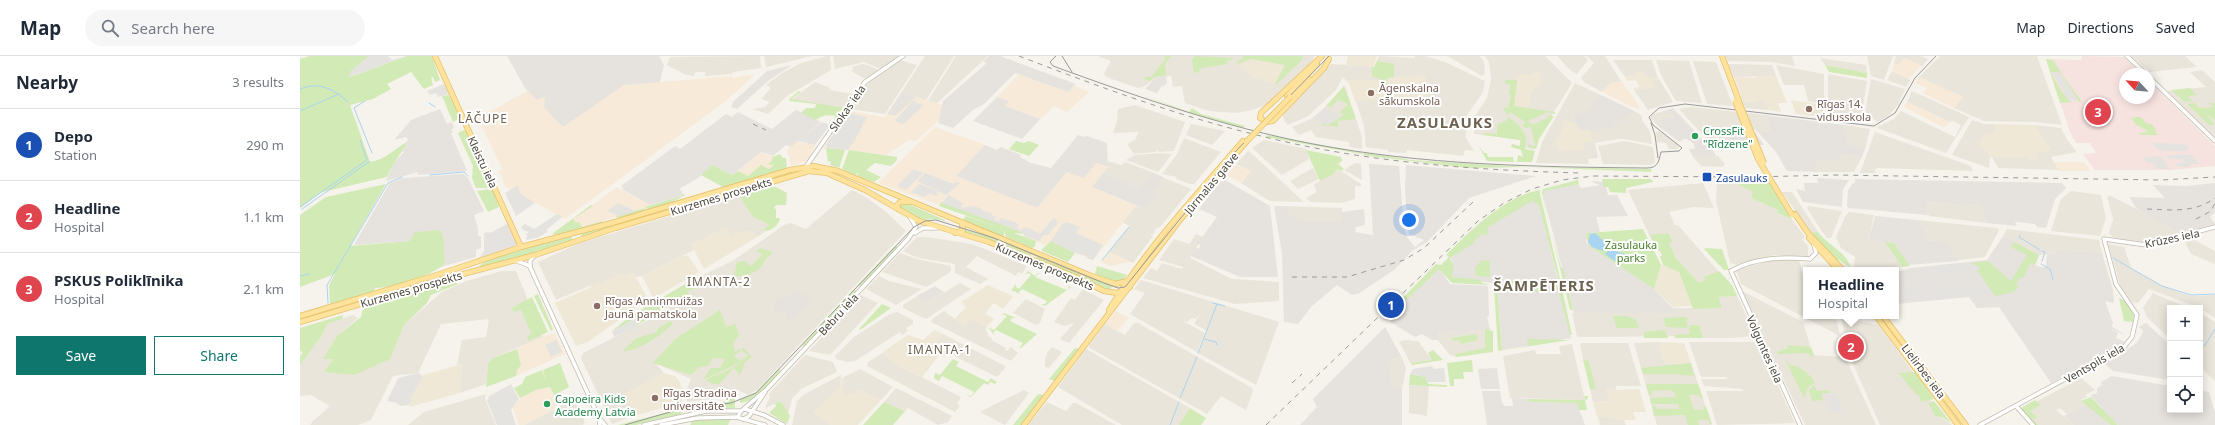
<!DOCTYPE html>
<meta charset="utf-8">
<style>
body{margin:0;font-family:"Noto Sans",sans-serif;background:#f6f6f7;color:#1f2937}
.controls{position:absolute;right:12px;bottom:12px;display:grid;overflow:hidden;border-radius:0px;box-shadow:0 2px 10px #0003}
.controls button{width:36px;height:36px;display:grid;place-items:center;padding:0;border:0;border-bottom:1px solid #e0e1e3;background:#fff;color:#1f2937;font:20px sans-serif}
.compass{position:absolute;left:1819px;top:12px;width:36px;height:36px;border-radius:50%;background:#fff;box-shadow:0 2px 10px #0003;rotate:296deg}
.you{position:absolute;left:1109px;top:164px;width:14px;height:14px;margin:-10px;border:3px solid #fff;border-radius:50%;background:#1a73e8;box-shadow:0 0 0 6px #1a73e833}
.badge{display:grid;place-items:center;width:26px;height:26px;border-radius:50%;background:#0f766e;color:#fff;font-size:13px;font-weight:700}
.pin{position:absolute;translate:-50% -50%;border:2px solid #fff;box-shadow:0 1px 4px #0006}
.popup{position:absolute;left:1503px;top:211px;width:96px;height:52px;box-sizing:border-box;display:grid;place-content:center;border-radius:0px;background:#fff;filter:drop-shadow(0 1px 3px #0005);font-size:13px;white-space:nowrap;color:#747a83}
.popup b{font-size:15px;color:#1f2937}
.popup::after{content:'';position:absolute;left:50%;top:100%;margin-left:-8px;border:8px solid transparent;border-top-color:#fff}
.list{margin:0;padding:0;list-style:none}
h2{display:flex;justify-content:space-between;align-items:center;height:52px;margin:0;padding:0 16px;font-size:17px}
h2 small{font-size:13px;font-weight:400;color:#747a83}
.list li{display:grid;grid-template-columns:26px 1fr auto;gap:12px;align-items:center;box-sizing:border-box;height:72px;padding:0 16px;border-top:1px solid #e0e1e3}
.list b{display:block;font-size:15px;white-space:nowrap}
.list p{margin:0;font-size:13px;white-space:nowrap;color:#747a83}
.list em{font-size:13px;font-style:normal;color:#747a83}
.actions{display:flex;gap:8px;padding:12px 16px}
.actions a{flex:1;padding:9px 0;border:1px solid #0f766e;border-radius:0px;text-align:center;font-size:14px;color:#0f766e}
.actions .main{background:#0f766e;color:#fff}
.icon{flex:none;width:22px;height:22px;fill:none;stroke:currentColor;stroke-width:2;stroke-linecap:round;stroke-linejoin:round}
.map{position:relative;flex:none;width:1915px;height:369px;overflow:hidden}
header{display:flex;align-items:center;gap:24px;box-sizing:border-box;height:56px;padding:0 20px;background:#fff;border-bottom:1px solid #e0e1e3}
header strong{font-size:19px}
nav{display:flex;gap:22px;margin-inline-start:auto;font-size:14px}
.search{width:280px;height:36px;background:#f6f6f7;display:flex;align-items:center;gap:10px;box-sizing:border-box;padding:0 14px;border-radius:22px;color:#747a83;font-size:15px}
main{display:flex}
aside{flex:1;background:#fff}
.map>svg:first-child{display:block}
</style>
<header>
<strong>Map</strong>
<div class="search"><svg class="icon" aria-label="search" viewBox="0 0 24 24"><circle cx="10" cy="10" r="6"/><path d="M15 15l6 6"/></svg>Search here</div>
<nav><a>Map</a><a>Directions</a><a>Saved</a></nav>
</header>
<main>
<aside>
<h2>Nearby<small>3 results</small></h2>
<ul class="list">
<li><span class="badge" style="background:#1a4fb4">1</span><div><b>Depo</b><p>Station</p></div><em>290 m</em></li>
<li><span class="badge" style="background:#e0444e">2</span><div><b>Headline</b><p>Hospital</p></div><em>1.1 km</em></li>
<li><span class="badge" style="background:#e0444e">3</span><div><b>PSKUS Poliklīnika</b><p>Hospital</p></div><em>2.1 km</em></li>
</ul>
<div class="actions"><a class="main">Save</a><a>Share</a></div>
</aside>
<div class="map">
<svg width="1915" height="369" viewBox="0 0 1915 369">
<rect width="100%" height="100%" fill="#f6f3ec"/>
<g fill="#eae5da">
<path d="M460,0L461,12L433,16L432,18L404,20L406,16H396L393,20L384,18L367,9L370,1Z"/>
<path d="M464,0H512L466,11Z"/>
<path d="M527,0H530L531,14L487,40L468,58L453,53L465,51L470,46L461,43L471,32L466,29L482,17L501,7Z"/>
<path d="M533,0H600L581,13L564,6L535,13Z"/>
<path d="M625,0H654L626,44L601,37Z"/>
<path d="M656,0H688L637,47L628,45Z"/>
<path d="M798,0H1014L1010,9L966,49L952,54L936,57L909,55L885,47L882,30L873,31L871,20L855,22L845,30L838,32L806,21L804,18L811,5Z"/>
<path d="M1079,0L1114,2L1115,0H1125L1145,6L1185,25L1183,36L1167,59L1166,82L1174,95L1165,94L1163,100L1107,94L1106,97L1088,96V94L1066,91L1064,70L1056,45L1049,28L1043,21L1036,34L1008,60L988,69L985,66L983,60L985,55L1031,8L1074,11Z"/>
<path d="M1147,0H1180L1184,6L1185,18L1182,20Z"/>
<path d="M1185,0H1245L1272,27L1241,77L1233,94L1223,91V84L1174,78L1175,60L1187,42L1191,23L1189,6Z"/>
<path d="M1257,0H1284L1288,4L1277,18L1271,15Z"/>
<path d="M1287,0H1305L1321,25L1311,27L1302,36L1284,26L1281,22L1294,7Z"/>
<path d="M1425,0H1492L1495,10L1471,6L1428,5Z"/>
<path d="M1567,0H1593L1584,24L1571,20Z"/>
<path d="M1596,0H1620L1628,3L1622,10L1605,2L1598,9L1594,8Z"/>
<path d="M1640,0H1737L1762,69L1735,66L1684,65L1654,52L1663,41L1619,21Z"/>
<path d="M1831,0H1885L1897,11L1850,16Z"/>
<path d="M1520,2L1566,9L1567,17L1525,9Z"/>
<path d="M600,4L617,9L585,58L549,53L570,25Z"/>
<path d="M1313,4H1352L1358,22L1351,23L1343,16H1334L1336,20L1325,21Z"/>
<path d="M1356,4L1389,5L1402,47L1376,45L1361,19Z"/>
<path d="M1393,5L1416,6L1433,50L1407,48Z"/>
<path d="M562,8L568,9L579,14L566,23L551,15L554,13L552,11Z"/>
<path d="M1428,8L1472,9L1476,20L1434,21Z"/>
<path d="M1476,9L1524,18V49L1508,45L1504,29H1484Z"/>
<path d="M1902,14L1915,26V82L1867,35L1906,31L1890,16Z"/>
<path d="M1592,15L1610,24L1606,31L1587,24Z"/>
<path d="M1528,18L1567,25L1562,57L1565,65L1546,61L1545,65L1528,62Z"/>
<path d="M1359,23L1373,46L1348,54L1334,34L1355,31L1351,24Z"/>
<path d="M1571,23L1605,33L1598,49L1588,60L1578,66L1565,57Z"/>
<path d="M515,26L530,32V34L553,38L543,52L491,44Z"/>
<path d="M1275,27L1301,39L1286,59L1275,56L1273,64L1282,74L1312,71L1334,55L1342,60V64L1350,76L1352,88L1324,83H1318L1295,87L1298,102L1288,103L1289,108L1236,107L1242,86Z"/>
<path d="M1045,30L1062,81V93L1050,91L1049,86L1016,81L1011,74L999,79L992,71L1011,63L1023,53Z"/>
<path d="M1612,35L1669,61L1646,97L1577,72V71L1594,63L1601,55L1655,81L1661,69L1653,65L1650,66L1607,46Z"/>
<path d="M1454,45H1466L1469,54L1445,52L1443,46H1454Z"/>
<path d="M835,49L885,66L874,95L859,96L857,94L856,96L834,98L827,88L835,84L839,76L813,77L817,65L818,53Z"/>
<path d="M1391,51L1465,59L1471,76H1458L1452,72H1423L1430,87L1416,93L1379,53Z"/>
<path d="M1367,54L1374,61L1359,64L1363,68L1358,70L1351,63V59Z"/>
<path d="M1672,64L1684,68H1694L1696,77L1678,91L1688,95L1690,101L1689,112L1652,99Z"/>
<path d="M891,68L925,75L912,89L886,79Z"/>
<path d="M1544,69L1570,73L1565,93L1548,89Z"/>
<path d="M1734,69L1761,72L1768,85L1777,96L1751,101L1759,114L1698,112L1692,101H1727L1738,105L1734,97L1751,94Z"/>
<path d="M1359,75L1379,89L1378,93H1369L1366,87L1357,86L1356,76Z"/>
<path d="M1575,76L1671,110L1673,115L1576,112L1575,117H1560Z"/>
<path d="M884,82L921,96L894,128H890L876,123L877,121L862,118L877,98Z"/>
<path d="M964,84L1006,93L1009,103L982,119L952,92Z"/>
<path d="M1325,85L1353,91L1355,106L1351,109L1303,108L1298,90Z"/>
<path d="M948,95L950,96L1004,146L970,145L941,127L951,115L936,108Z"/>
<path d="M862,97L872,98L858,116L826,104L835,99Z"/>
<path d="M1540,98L1562,101L1554,116H1517L1515,104H1540Z"/>
<path d="M1403,100H1418L1425,108L1422,111L1401,110L1393,101Z"/>
<path d="M808,105L821,109L825,106L852,116L839,132L803,117L808,111Z"/>
<path d="M1055,107L1061,108L1062,124L1044,114Z"/>
<path d="M1013,112L1019,123L998,133L990,125Z"/>
<path d="M1038,113L1061,128V130H1055V143L1041,147L1011,146L1006,142L1017,136L1014,128L1032,119Z"/>
<path d="M862,121L891,133L861,170L855,173L854,178H850L853,180L833,207L809,196L830,170L821,166L836,150L845,153L856,139L851,136Z"/>
<path d="M1403,127L1414,152L1393,151L1369,156L1375,169H1378L1418,215L1404,221L1406,224L1399,227L1376,202L1369,187H1353L1328,134Z"/>
<path d="M1417,128H1439L1440,130L1454,136L1451,142L1478,154L1477,157L1492,163L1505,181L1502,183L1508,190V201L1474,199L1436,209L1430,207L1416,145Z"/>
<path d="M552,134L564,140L585,155L606,175L457,334L448,339L438,334L426,341L387,346V333L391,323L355,307L364,317L325,338L333,360L312,368L281,302L283,297L351,263L388,238V235L407,229L399,221L434,204L484,169L491,167L506,173Z"/>
<path d="M1771,135L1801,139L1806,162L1800,180L1751,175L1761,143Z"/>
<path d="M1482,136H1492L1518,176L1511,177Z"/>
<path d="M440,139L451,159L469,169L464,173L466,175L457,181L451,175L443,176L431,181L428,176L391,188L394,194L342,220L317,224L297,232L289,230L256,244L238,206L280,187Z"/>
<path d="M1811,140L1848,159L1880,177L1844,186L1814,182L1809,177L1813,163L1807,141Z"/>
<path d="M1624,146L1681,150L1686,167L1629,160Z"/>
<path d="M987,150L1042,152V166H997L989,161Z"/>
<path d="M1509,150L1542,155L1531,182H1527L1521,174L1507,152Z"/>
<path d="M1549,156L1574,159L1569,184L1585,186L1602,211L1573,214L1554,213L1555,201L1541,192L1536,181L1546,159Z"/>
<path d="M1618,164L1697,172L1699,174L1685,201L1658,204L1644,184L1628,185Z"/>
<path d="M1707,173L1799,184L1802,197L1757,193V197L1739,199L1703,180Z"/>
<path d="M896,178L903,181L890,202L932,223L979,226V245L935,248L843,222L851,212L857,215L862,207L882,213L883,211L859,204L874,183L889,188Z"/>
<path d="M617,181H627L672,188L727,210L722,218L718,216L716,220L677,200L666,211L688,223L680,228L655,217V208L618,202L603,195Z"/>
<path d="M1894,184L1915,195V208L1891,198L1885,186Z"/>
<path d="M1808,188L1824,191L1831,212L1862,230L1890,240L1915,239V262L1900,252L1849,233L1838,247L1832,246L1820,229Z"/>
<path d="M600,197L617,203L651,210V214L649,217L626,231L582,216Z"/>
<path d="M1480,202L1498,204L1500,207L1506,235V260H1536L1540,280L1441,228L1436,214Z"/>
<path d="M202,215H216L243,281L193,302L188,308L186,328L160,337L162,308L157,309L162,284L186,281L189,263L141,268L118,317L93,320L71,364L58,369H10L13,365L30,350L11,339L0,340V309L21,281L28,267L53,259L58,262L37,280L24,302L33,303L25,317L90,303L104,269L142,236L166,225Z"/>
<path d="M579,220L589,225L622,233L596,249L566,233Z"/>
<path d="M841,224L979,266L956,329L898,297L907,275L894,268L903,253L896,263L892,262L887,266L881,264L905,277L897,296L830,258L845,237L834,233Z"/>
<path d="M660,227L671,233L626,263L603,252V249L617,240L623,247H627Z"/>
<path d="M783,233L804,244L769,287L760,283L774,267L764,270L754,266L771,242L775,244Z"/>
<path d="M1442,235L1503,266L1513,299L1545,301L1576,369H1505Z"/>
<path d="M1853,237L1888,252H1870V283L1847,261L1843,252Z"/>
<path d="M561,239L578,247L530,299L509,295Z"/>
<path d="M1437,240L1456,280L1430,282H1403L1402,280L1277,281L1272,257H1376L1372,252H1422L1417,241Z"/>
<path d="M726,243L745,253L740,267L736,269L713,257Z"/>
<path d="M644,255L664,270L670,263L687,270L686,274L689,281L692,282L691,284L706,292L705,294L707,295L711,291L718,297L711,305L631,266L632,263Z"/>
<path d="M597,256L613,264V268L606,272L608,275L602,279L600,276L555,305L548,306L536,303L535,300L554,281L590,258Z"/>
<path d="M1900,257L1915,266V325L1900,311Z"/>
<path d="M1541,262L1579,269L1613,316L1641,361L1652,369H1580L1551,303Z"/>
<path d="M834,267H838L952,332L953,335L946,354L921,340L907,358L788,291L805,268L825,279Z"/>
<path d="M1180,273H1189L1190,295L1156,301L1150,299L1138,284L1139,275L1141,277L1154,275L1155,278Z"/>
<path d="M643,278L705,310V312L697,321L648,297L645,300L632,291Z"/>
<path d="M1104,284L1118,285L1132,304L1111,307L1099,286Z"/>
<path d="M1359,286L1365,308L1391,307L1412,369H1357L1334,287Z"/>
<path d="M1389,286H1458L1495,367L1417,369L1406,335H1443L1442,333L1404,330L1401,323H1427L1426,321H1401Z"/>
<path d="M1281,287H1328L1341,330H1316V334L1307,332L1309,345L1293,346L1280,289Z"/>
<path d="M1272,288L1285,344L1210,342L1203,300L1235,294L1236,298H1261L1259,290Z"/>
<path d="M752,291L762,296L749,312L745,311V301L748,299L746,298Z"/>
<path d="M786,293L890,352L879,369H822L758,331Z"/>
<path d="M584,296L594,307L661,341L657,348L660,350L655,356L567,310L568,306Z"/>
<path d="M505,299L533,306L537,316L501,333L492,343L488,358L481,345L465,352L470,341L469,338Z"/>
<path d="M1101,300L1106,312L1102,333H1092L1087,304Z"/>
<path d="M560,313L593,331L581,344L570,339H542L544,321Z"/>
<path d="M541,319L540,331L514,357L531,369H492L497,345L503,339Z"/>
<path d="M1781,322L1795,334L1785,339L1787,341L1781,344L1786,348L1767,358L1760,352L1756,354L1774,369H1736L1722,353Z"/>
<path d="M1109,329L1129,330L1127,360L1109,357Z"/>
<path d="M596,332L652,360L648,366L638,369L608,352L605,355L584,346Z"/>
<path d="M724,334L729,337L705,369L682,357L681,355Z"/>
<path d="M186,338L185,343L196,369H108L124,356Z"/>
<path d="M274,343L285,366L283,369H224Z"/>
<path d="M747,346L766,355L773,347H776L816,369H728Z"/>
<path d="M1298,361H1314L1316,364H1324L1326,369H1300Z"/>
</g>
<g fill="#f7ead8">
<path d="M1605,2L1622,10L1617,12L1618,13L1609,23L1592,15L1594,8L1598,9Z"/>
<path d="M455,18L426,45L265,163L206,131L203,126L206,124L202,125L203,122L198,116L202,113L178,62L229,34L237,44L245,40L319,32L324,29L433,20V22Z"/>
<path d="M719,18L768,36L774,30L789,36L767,56L754,50L741,63L705,50L708,45L697,41Z"/>
<path d="M1619,21L1663,41L1654,52L1623,37L1627,32L1615,27Z"/>
<path d="M1321,25L1331,38L1340,52L1337,53L1302,36L1311,27Z"/>
<path d="M616,41L642,49L638,65L616,85L609,84L586,99L534,92L523,93L549,55L584,61L587,58L595,60Z"/>
<path d="M1607,46L1625,55L1650,66L1644,72L1604,51Z"/>
<path d="M635,71L685,89L656,120L737,152L767,116L796,107L808,111L792,131L836,150L793,204L750,186L745,189L723,180L724,178L719,175L653,151L639,149L578,127Z"/>
<path d="M497,86L516,89L507,105L491,110L487,94Z"/>
<path d="M461,96L468,100H473L474,103L471,105L477,108L469,115L460,110L447,120L438,115Z"/>
<path d="M1754,106H1784L1790,115H1759Z"/>
<path d="M936,108L951,115L941,127L926,119Z"/>
<path d="M317,131L350,149L346,152L282,171L268,167Z"/>
<path d="M809,196L830,206L810,210L801,206Z"/>
<path d="M816,255L829,262L817,275L805,268Z"/>
<path d="M250,278H255L265,298L216,320L217,314L221,309L217,293Z"/>
<path d="M250,331L257,347L254,353L224,369H219L213,352L221,342L236,334Z"/>
</g>
<g fill="#e6e2dd">
<path d="M207,0H359L364,9L360,26L324,29L263,71L244,51L245,40L237,44L225,32Z"/>
<path d="M689,0H700L776,28L768,36L715,17L683,49L673,54L653,72L638,67L643,45L687,7L683,6Z"/>
<path d="M492,9L468,25L437,53L431,51L433,46L467,15Z"/>
<path d="M866,20L867,28L861,31L857,37L845,33L855,22Z"/>
<path d="M601,37L616,41L595,60L587,58Z"/>
<path d="M1301,39L1334,55L1311,72L1282,75L1273,64L1275,56L1286,58Z"/>
<path d="M697,41L709,45L705,50L740,63L722,83L673,65Z"/>
<path d="M1373,52L1414,96L1416,100H1403L1399,102L1393,101L1389,93H1395L1394,88L1387,83H1383L1380,86L1358,70L1363,68L1359,64L1374,61L1367,54Z"/>
<path d="M140,53L147,68L152,66L154,72L151,74L153,76L151,77L167,115L118,119V116L86,125L93,108L104,96H102L108,83L106,81L94,84L111,64Z"/>
<path d="M496,54L521,66L491,91L486,89L473,100L461,96L432,119L412,109L398,122L379,133L382,135V140L350,149L322,133L323,132L321,130L375,90L380,93L426,58L432,61L438,56L472,73Z"/>
<path d="M1465,59L1544,69L1548,88L1565,93L1562,101L1540,98V104H1516L1517,116L1487,115L1476,96L1458,76H1471Z"/>
<path d="M1423,72H1452L1464,89L1432,90Z"/>
<path d="M778,79L785,81L787,80L807,87L808,111L796,107L784,122L767,116L737,152L656,120L685,89L697,94L701,91L721,99L720,101L731,107L751,112Z"/>
<path d="M1069,108L1099,110L1104,172L1107,181L1115,191L1124,184L1109,178L1105,164L1107,158L1105,134L1106,109L1236,120L1169,142L1127,186L1112,195L1094,214L1058,238L1052,239L1037,229L1012,250L998,268L984,266L982,198L974,150H987L989,160L997,161V166H1042V156L1064,153L1065,169L1056,171L1055,176L1073,179Z"/>
<path d="M852,116L863,121L851,136L856,139L845,153L792,131L803,117L839,132Z"/>
<path d="M163,118L168,122L184,155L174,159L178,172V180H181V192L176,194V201L137,212L139,179L143,174L110,185L54,189L90,127L103,122Z"/>
<path d="M1517,122L1549,124L1543,133L1542,151L1503,146L1496,133L1505,135L1504,127H1518Z"/>
<path d="M923,123L970,150L978,221H940L891,200L894,195L893,194L895,191L898,193L901,189L897,188L917,161L899,153Z"/>
<path d="M1555,123L1762,127L1766,132L1755,143L1746,172L1738,171L1739,173L1735,168L1718,166H1715L1717,170L1686,167L1681,150L1625,146L1628,159H1627L1549,152L1547,150L1548,134L1553,127H1555Z"/>
<path d="M1292,125L1304,126V131H1306L1308,139H1317L1328,160L1296,161L1300,176L1288,177L1286,185L1289,190L1354,233L1377,257H1274L1243,139L1245,138L1244,135L1278,128L1281,132L1300,129L1294,127Z"/>
<path d="M1915,127V156L1910,161L1915,168L1880,177L1837,153L1829,141L1865,142L1853,129L1886,130Z"/>
<path d="M1238,140L1271,282L1202,294L1197,228L1152,221L1153,209L1151,202L1185,171Z"/>
<path d="M1575,160L1618,164L1628,185L1644,184L1659,205L1608,209L1594,187L1569,184Z"/>
<path d="M1703,180L1739,199L1735,209L1740,211H1746L1747,198L1757,197L1756,193L1802,197L1813,234L1814,247L1805,245L1813,267L1811,273L1818,277L1816,282L1824,285L1822,289L1751,327L1699,251L1677,252L1669,241L1596,248V216L1611,212L1687,204Z"/>
<path d="M1139,212L1150,228L1188,230L1189,260H1187L1190,274L1180,273L1155,278L1154,275L1141,277L1139,275L1138,284H1132L1122,278L1115,281L1090,266L1093,262L1090,259Z"/>
<path d="M635,230L644,236L627,247H623L617,240Z"/>
<path d="M495,234L512,243L489,266L484,255H474L477,242L487,241Z"/>
<path d="M1846,267L1870,289V324L1813,315L1804,307L1837,287L1843,276V274L1839,271Z"/>
<path d="M1085,271L1101,300L1088,304L1092,333H1102V369H1000L1017,351L1013,343Z"/>
<path d="M1197,312L1200,333H1181L1178,313Z"/>
<path d="M1812,320L1870,330V354H1900V334L1909,336L1915,357V369H1818L1790,339L1797,337V332L1802,329L1801,326Z"/>
<path d="M1182,335H1200L1202,347L1205,350H1213L1212,342L1228,343L1229,346L1277,347L1285,369H1187Z"/>
<path d="M1786,348L1789,349L1811,369H1774L1764,360Z"/>
</g>
<g fill="#efe8d6">
<path d="M1048,0H1077L1073,11L1046,9Z"/>
<path d="M950,3L968,5L985,9L975,28L952,21L939,8Z"/>
<path d="M1238,15L1241,19V27L1231,36L1228,52L1213,50L1217,18L1229,19Z"/>
<path d="M1334,16H1343L1351,23L1358,22L1359,23L1352,24L1355,31L1334,34L1333,32L1340,31L1335,24L1327,25L1325,21L1335,20Z"/>
<path d="M1125,19L1127,26L1128,41H1092L1086,22Z"/>
<path d="M1456,20H1476L1487,47H1478L1481,56L1469,54L1464,45L1443,46L1434,21L1457,22Z"/>
<path d="M1048,24H1084L1090,42L1055,45Z"/>
<path d="M1491,44L1524,49V61L1496,58Z"/>
<path d="M1263,64L1275,67L1282,75L1289,74L1294,84L1283,87L1286,94L1258,95V90L1254,89L1263,71Z"/>
<path d="M1694,68L1734,69L1751,94L1734,97L1738,105L1729,104L1727,101H1690L1688,95L1678,91L1685,77H1696Z"/>
<path d="M427,171L431,181L443,175H451L457,181L404,213L391,188Z"/>
<path d="M384,199L385,201L388,199L399,216L358,240H352L342,220Z"/>
<path d="M1361,209L1378,214L1392,250L1373,251L1354,233Z"/>
<path d="M333,216L348,243L288,286L276,290L255,247L323,217L325,220Z"/>
<path d="M688,229L713,240L703,253L694,247L688,254L685,258L694,263L687,270L670,263L664,270L654,263L666,251L661,246Z"/>
<path d="M634,274L643,278L632,291L642,296L622,321L594,307L584,295L608,279L623,284Z"/>
<path d="M1359,286L1384,287L1391,307L1365,308Z"/>
<path d="M162,308L160,337L110,351L112,340L123,319Z"/>
<path d="M364,317L375,320L378,323L384,336L381,347L333,360L325,338Z"/>
<path d="M544,321L542,339L553,337L558,333L581,344L558,369H531L514,357L540,331L541,322Z"/>
<path d="M1307,332L1316,334L1339,333L1346,356H1333L1336,364H1316L1314,361H1297L1293,346L1309,345Z"/>
</g>
<path fill="#f6e3e0" d="M1782,0L1824,1L1842,18H1825V42H1849V25L1915,90V110L1871,114H1795L1783,98L1796,97L1790,87H1776L1770,76L1746,3L1781,4Z"/>
<g fill="#d2eab5">
<path d="M9,0H69L51,15L50,21L107,0H132L140,24L135,26L133,21H131L133,29L124,33L111,16L87,28L91,33L73,43L50,49L70,106C85,104 94,93 107,86C101,98 92,108 87,121L22,136L0,152V1L1,3Z"/>
<path d="M863,0H871L865,8L866,19L855,21L850,25L844,23L847,20L851,21L866,2Z"/>
<path d="M895,0L932,2L933,4L926,5L928,8L901,12L899,16L894,17L892,4Z"/>
<path d="M943,0H1003L1002,4L977,28H975L985,9L951,3L938,8L936,6L942,3Z"/>
<path d="M1746,3L1753,4L1763,20L1782,46H1779L1760,17L1751,16C1756,26 1763,40 1772,46L1760,47Z"/>
<path d="M1077,5L1094,8V21L1086,23L1092,41L1090,42L1084,24L1072,20V11H1074Z"/>
<path d="M1525,9L1567,17V22L1529,16Z"/>
<path d="M1205,24H1217L1214,50L1255,56V58L1248,56L1228,65L1233,69L1249,61L1245,59L1254,60L1239,83L1236,93L1228,91V87L1231,90H1235L1231,71L1225,72L1222,68L1227,67L1210,56L1208,59L1203,53L1205,51L1208,53L1211,39L1209,38L1210,28H1205Z"/>
<path d="M1044,30L1056,63L1038,65V71L1022,69V67L1028,69L1044,59L1040,56L1048,48L1038,44L1031,51L1027,49Z"/>
<path d="M1890,32L1897,39L1888,40L1892,45L1885,46L1871,34Z"/>
<path d="M499,35L501,36L491,43L545,52L535,65H533L536,60C530,59 523,58 516,64L501,57L506,52H515L516,48L489,45L490,42Z"/>
<path d="M840,38L889,56L892,52L901,58L945,70L943,72L883,55Z"/>
<path d="M149,39L160,62L153,66L142,40Z"/>
<path d="M1894,47L1900,52L1913,51L1909,47H1915V64L1906,58L1915,69H1909L1887,48Z"/>
<path d="M1208,61C1219,68 1229,76 1225,93L1235,95L1232,106H1217L1218,99L1223,101L1221,94L1211,91L1212,88L1220,90V84L1184,79V77L1197,78V69L1207,64Z"/>
<path d="M1830,61L1836,64L1833,61H1841L1846,67L1852,68L1857,76H1855L1859,79H1841L1839,77L1847,76L1846,74L1836,69Z"/>
<path d="M164,74L167,75L191,129L188,132H176L172,122L173,110L158,77Z"/>
<path d="M967,79L1061,96L1062,98L966,81Z"/>
<path d="M716,85L724,87L729,85L739,89L729,100L709,93Z"/>
<path d="M1178,89L1184,97H1187L1188,101H1213L1214,106L1187,105Z"/>
<path d="M526,92L545,94L539,112L530,109L531,105L528,106Z"/>
<path d="M549,94L597,101V104L591,110L575,107L566,114L581,121L574,126L557,120L559,116L555,119L542,113Z"/>
<path d="M1006,94L1041,101L1042,105L1038,108L1044,113L1042,115L1038,113L1032,119L1020,125Z"/>
<path d="M1064,96L1111,104L1227,111L1169,112L1069,100L1063,99Z"/>
<path d="M480,98L483,102H486L487,113L423,131L401,119L412,109L432,119L438,115L448,120L461,109L469,113L474,109L467,108L471,106L473,101Z"/>
<path d="M1231,111L1352,113L1351,116Z"/>
<path d="M493,114H502L386,149L385,146Z"/>
<path d="M1302,123H1351L1353,126L1326,132V137L1310,136L1308,131H1304Z"/>
<path d="M1278,124L1279,128L1244,135L1245,138L1243,139L1251,177L1242,137L1243,133Z"/>
<path d="M1469,127L1492,163L1477,157L1478,154L1451,142L1453,136L1440,130L1439,128Z"/>
<path d="M86,128L50,190L110,185L115,176L143,174L141,176C146,184 143,197 145,207C135,219 91,232 75,232L74,235L30,248L29,229L35,218L0,231V159L26,141Z"/>
<path d="M466,131H476L487,137L486,149H476L474,152L476,153V162H480C479,169 473,174 466,175L464,173L469,169L452,160L441,142L445,138Z"/>
<path d="M190,133L193,134L199,151L188,156L177,135Z"/>
<path d="M1240,134V138L1260,223H1258L1240,152L1238,148L1232,145L1190,170L1187,173L1189,179L1182,178L1175,184L1174,187L1150,202L1154,210L1152,221L1181,224L1182,227L1190,229L1152,227L1139,213L1090,259H1086L1136,208L1141,209L1149,201L1146,199C1170,175 1206,139 1240,134Z"/>
<path d="M383,137L385,139C374,146 328,166 316,161L317,159L346,152L344,156L349,154L345,151L382,140Z"/>
<path d="M642,146L719,175L725,178L714,177L736,185L735,191L732,192L706,181L704,174V181L662,165L666,160L713,176L639,150Z"/>
<path d="M383,147L384,150L281,181L282,176Z"/>
<path d="M606,147L645,164V165L634,163L622,164L599,151V148Z"/>
<path d="M291,149L293,150L273,163L276,166L274,167L279,166L282,171L302,165V167L256,179L252,178Z"/>
<path d="M1343,173L1361,209L1354,233L1289,190L1286,179L1288,177Z"/>
<path d="M666,174L680,178H685L734,198L728,200L662,178Z"/>
<path d="M1518,176C1525,187 1549,198 1550,211L1535,202L1511,177Z"/>
<path d="M1368,177L1373,186L1369,187L1376,202L1399,227L1406,224L1403,221L1419,215L1432,229L1437,240L1418,241L1422,252L1393,253L1379,216L1363,209L1360,200H1362L1360,195H1358L1350,179Z"/>
<path d="M1252,178L1261,212H1263L1273,254H1270Z"/>
<path d="M270,180L273,183C266,190 190,211 179,211C183,201 256,184 270,180Z"/>
<path d="M751,185L775,197L768,206L742,195V193Z"/>
<path d="M1585,186L1594,187L1610,210L1602,211Z"/>
<path d="M1714,186L1739,199L1735,209L1731,207L1723,222L1720,221L1716,228L1719,230L1713,236L1695,240L1672,207L1688,205L1711,225L1727,199L1711,191Z"/>
<path d="M595,190L598,191L562,230H557Z"/>
<path d="M460,192L472,196L471,199C465,201 465,206 461,211C455,218 443,220 434,221L437,206L445,205L451,210L462,199L461,197L456,196Z"/>
<path d="M1406,192L1422,193L1429,214H1424L1404,193Z"/>
<path d="M740,199L799,224L798,225L812,230L810,234L734,203Z"/>
<path d="M1182,204L1183,208V204L1190,205V221L1176,220L1175,211Z"/>
<path d="M797,210L827,219L823,225L816,226L795,218Z"/>
<path d="M728,215L735,220L738,217L741,218H738L735,221L767,234L769,231L767,229L771,231L745,250L741,248H745L747,245L722,233L719,236L720,238L711,234L716,228V231L719,233L731,219L728,217L725,219Z"/>
<path d="M399,220L407,229L388,235V238L338,269L335,263L312,275L332,259Z"/>
<path d="M1252,224H1260L1272,279H1270L1259,236Z"/>
<path d="M154,225L158,228L131,239L127,247L104,269L90,303L54,319L24,316L33,303H23L37,280L61,261L63,252Z"/>
<path d="M1208,225H1248L1249,236L1210,235Z"/>
<path d="M1194,230H1197L1202,294L1228,290L1227,283L1270,284L1198,295Z"/>
<path d="M553,234L557,235L505,291L502,289Z"/>
<path d="M238,238L253,273L251,275L234,240Z"/>
<path d="M232,241L248,276L228,285L227,282L231,277L221,254L213,256L212,252Z"/>
<path d="M1819,242C1828,245 1836,256 1833,266L1824,265Z"/>
<path d="M582,248L591,252L560,274L559,273Z"/>
<path d="M420,254L426,271L435,268L439,279L433,287L435,294L433,296L444,292L449,298L448,299L441,294L434,300L439,304L446,301L433,310L405,323L404,322L411,312H420L425,303L413,302L408,310L399,311L391,319L353,307L375,283Z"/>
<path d="M704,257L716,262H712L710,265L737,278L721,292L716,290L720,291L723,287L696,274L693,277L696,279L693,278L689,272L692,270L690,272L694,274L707,260L703,258L700,260L702,258Z"/>
<path d="M43,259L42,263L28,267L21,281L0,309V301L3,296L0,295V272Z"/>
<path d="M1313,260H1327L1336,264L1339,272H1317Z"/>
<path d="M1386,261L1388,264H1386L1388,270L1386,272L1366,271L1363,262Z"/>
<path d="M370,265L373,267C364,278 336,297 322,295L337,282L357,276V273Z"/>
<path d="M1391,269H1399L1403,282H1375L1374,279L1390,278L1389,272Z"/>
<path d="M1185,273L1193,275V296L1156,301L1155,298L1185,292Z"/>
<path d="M1365,274L1368,282H1344V276Z"/>
<path d="M1150,278L1152,282L1176,278L1178,282L1175,285L1161,288L1159,284L1153,285Z"/>
<path d="M1487,289L1511,291L1514,299L1510,301L1509,297L1478,298L1477,295H1482L1481,293H1488Z"/>
<path d="M775,292L780,293L755,325L749,323Z"/>
<path d="M217,293L221,309L217,314L216,320L186,331L188,308L193,302Z"/>
<path d="M1133,294L1143,304L1112,309L1103,296L1111,307L1132,304L1128,297Z"/>
<path d="M450,298L452,301L445,306L441,317L443,319L440,317V320L434,312L419,328H413L405,324L421,317V320L422,317L434,311Z"/>
<path d="M653,303L659,306L656,310L688,326L691,322L697,326L695,328L690,326L688,329L684,327L671,341L666,339L671,340L674,336L642,320L639,325L634,322L635,317L640,319Z"/>
<path d="M1283,303L1289,305L1296,333H1290Z"/>
<path d="M1485,303L1490,309C1499,309 1511,319 1515,327L1508,331L1504,342Z"/>
<path d="M1172,304L1173,316H1163L1164,323H1154V330H1150L1147,307Z"/>
<path d="M260,307L269,331L254,339L250,331L236,334L220,342L214,332L222,328L225,321L242,314L246,325L243,314Z"/>
<path d="M1391,307L1394,320L1373,318H1343L1341,312Z"/>
<path d="M479,313L482,315C470,328 458,345 440,347V343L455,337Z"/>
<path d="M1612,316H1615L1634,343L1621,346L1620,341C1611,334 1606,326 1599,317Z"/>
<path d="M1110,318L1126,321L1128,328L1147,329V331L1109,329Z"/>
<path d="M1346,328H1398L1403,342H1400L1399,339H1389L1394,354H1404L1403,351L1406,350L1412,368H1410L1409,364H1398L1399,369H1388L1385,359L1354,360L1352,350L1355,349L1357,353H1379L1378,348H1351L1350,342L1376,341L1375,337L1370,334L1351,335L1352,339H1349Z"/>
<path d="M1514,329L1517,335L1528,334L1530,337H1522L1523,344L1512,345L1509,334Z"/>
<path d="M738,338L744,339L721,369H713Z"/>
<path d="M1284,340H1288V343L1285,344L1287,354H1279L1277,347L1229,346L1228,343L1285,344Z"/>
<path d="M1791,341L1818,369H1811L1781,345Z"/>
<path d="M433,342L435,343V352L387,356V351L419,347Z"/>
<path d="M1735,344L1741,349L1730,355L1737,361L1733,363L1738,369H1735L1721,352Z"/>
<path d="M481,345L490,360L487,368L469,357L476,350L475,347Z"/>
<path d="M1634,345L1652,368L1642,361L1635,360L1628,347Z"/>
<path d="M584,346L605,355L593,369H563Z"/>
<path d="M384,352L381,358L336,369H318Z"/>
<path d="M890,352L906,362L901,369H879Z"/>
<path d="M431,362L428,369H390L393,364Z"/>
</g>
<g fill="#e5e3e0">
<path d="M69,0H88L92,4L107,0L49,21L51,15Z"/>
<path d="M1752,16H1759L1777,44H1768Z"/>
<path d="M144,28L149,38L138,41L136,37L130,39L127,35Z"/>
<path d="M614,44L616,47L624,49L605,67L600,68L595,64Z"/>
<path d="M1024,53L1040,61L1028,69L1013,63Z"/>
<path d="M550,57L567,61L555,84L548,94L528,92L526,89L543,64H547L544,62Z"/>
<path d="M522,66L530,69L515,89L498,85Z"/>
<path d="M1852,87L1886,88L1889,93L1887,95H1865L1857,93Z"/>
<path d="M1866,99H1891L1900,108H1890L1891,111H1879L1876,107H1885L1882,103H1869Z"/>
<path d="M1854,100H1861L1870,113H1858L1854,110L1856,108L1847,107L1843,102Z"/>
<path d="M614,113L623,117L606,134L597,130Z"/>
<path d="M625,117L653,128L656,126L660,127L646,139L617,125Z"/>
<path d="M619,128L637,135L638,138L636,140L630,137L624,141L611,136Z"/>
<path d="M218,129L221,138L235,147L216,160L205,137Z"/>
<path d="M649,139L663,147L661,152L674,150L682,153L681,154L692,157L691,159L696,160L694,164L699,165L701,162L715,166L719,169L717,172L721,174L724,172H729L740,178L754,161L758,167L748,179H744L739,185L724,180V178L719,175L642,147Z"/>
<path d="M318,147L333,154V156L319,160L307,155Z"/>
<path d="M257,158L262,161L246,174L248,175L239,181L227,184L226,182L228,179H225L229,176L223,174L221,171L225,168L234,173Z"/>
<path d="M767,166L780,171L776,177L803,189L793,204L786,202L787,200L775,197L751,185L762,168Z"/>
<path d="M207,168L217,187L215,190L179,202L184,195V177L189,176L190,177Z"/>
<path d="M1669,207L1678,210L1680,213L1676,214L1686,228L1682,229L1671,214L1628,219L1638,234L1681,229L1687,237L1637,243L1617,213L1660,208L1663,210L1670,209Z"/>
<path d="M1608,216L1610,219L1616,217L1633,242L1608,246L1601,236H1598L1604,247L1598,248L1596,224L1606,238L1608,237L1606,234L1620,232L1612,220L1598,222L1596,219Z"/>
<path d="M1790,249L1802,252L1806,267L1827,280L1815,275L1803,267L1804,262L1794,260Z"/>
<path d="M335,263L338,270L314,281L312,275Z"/>
<path d="M256,284L262,296L251,301L245,289Z"/>
<path d="M1132,310L1134,313L1144,312L1146,326H1127L1126,321L1110,318L1113,313Z"/>
<path d="M118,317L123,320L112,340L110,349L100,350L97,347L87,345L98,322Z"/>
<path d="M211,328L219,343L211,354L216,369H197L187,345L189,340Z"/>
<path d="M1522,337L1536,339L1543,356H1530Z"/>
</g>
<g fill="#a9d4f2">
<path d="M1295,177L1309,190L1303,195L1292,191L1288,186L1290,178Z"/>
<path d="M1315,192L1318,196L1325,198L1329,204L1327,207L1316,206L1305,198L1310,193Z"/>
</g>
<g fill="none" stroke-linecap="round" stroke-linejoin="round">
<g stroke="#a9d4f2" stroke-width="1">
<path d="M0,33C20,25 33,33 48,46"/>
<path d="M65,45L54,52L72,97"/>
<path d="M129,47L135,51"/>
<path d="M0,55L39,38"/>
<path d="M130,119L164,116L168,120"/>
<path d="M0,151L67,104L60,84"/>
<path d="M2,153L70,105"/>
<path d="M1720,179L1719,181L1740,194"/>
<path d="M1742,195L1745,196L1742,205"/>
<path d="M1813,202L1862,230L1891,239L1915,238"/>
<path d="M802,204L829,171"/>
<path d="M1741,208L1750,213L1753,224"/>
<path d="M0,220L9,218"/>
<path d="M28,247L27,229L88,127L102,121"/>
<path d="M913,247L925,250"/>
<path d="M904,283L916,286L917,289"/>
<path d="M1900,291L1905,289L1915,273"/>
<path d="M898,297L917,248"/>
<path d="M880,342L897,301"/>
<path d="M870,369L879,346"/>
</g>
<defs>
<g id="minor">
<path d="M1827,0L1846,18"/>
<path d="M1849,21L1915,85"/>
<path d="M505,112L565,26L603,0"/>
<path d="M615,177L623,172H637"/>
<path d="M235,199L230,205V211L299,362L300,369"/>
<path d="M217,205L230,210"/>
<path d="M1716,350L1733,369"/>
<path d="M445,353L464,359L483,369"/>
<path d="M438,361L440,356L467,333L608,183L616,171L610,161"/>
<path d="M299,362L305,369"/>
<path d="M444,363L449,360L465,336"/>
<path d="M344,369L406,355H441"/>
<path d="M361,369L398,362L436,361L465,369"/>
<path d="M1500,369L1431,215C1456,201 1482,201 1510,203L1516,197L1514,189"/>
<path d="M1680,369L1824,291L1832,281L1837,259L1816,228L1804,183L1846,189L1915,171"/>
</g>
<g id="major">
<path d="M135,0L221,191"/>
<path d="M1022,0L961,57L960,62L966,66L973,65L1024,12L1029,3"/>
<path d="M1422,0L1439,45"/>
<path d="M987,40L1017,8"/>
<path d="M990,41L1009,23"/>
<path d="M598,153L597,149L600,146H609"/>
<path d="M1495,158L1508,177L1543,214"/>
<path d="M655,177L663,174L662,167"/>
<path d="M1509,182L1538,214"/>
<path d="M809,254C844,195 898,137 943,85"/>
<path d="M0,260L140,218L221,191L315,166L490,114L514,110L538,115L789,219L815,228L828,225"/>
<path d="M1576,260L1658,369"/>
<path d="M1583,260L1666,369"/>
<path d="M0,266L148,222L235,199L315,172L509,115L527,117L565,134L619,165L689,186L780,223L804,235L817,237L830,231"/>
<path d="M724,369L880,164L946,86"/>
</g>
</defs>
<use href="#minor" stroke="#c2bbae" stroke-width="5"/>
<use href="#major" stroke="#e6c16a" stroke-width="6"/>
<use href="#minor" stroke="#fff" stroke-width="3.5"/>
<use href="#major" stroke="#ffe39c" stroke-width="4.5"/>
<g stroke="#9a9a9a" stroke-width="1">
<path d="M756,0L750,6L753,10C838,41 924,71 1013,88C1123,109 1235,111 1347,112C1358,112 1359,105 1361,96L1379,95L1382,92L1353,69L1349,61L1359,52L1385,48L1574,70L1595,57L1615,22L1636,0"/>
<path d="M762,0L772,16"/>
<path d="M1351,67L1355,79L1358,102"/>
<path d="M325,369L377,354L431,347L456,337L614,171L625,165L636,164L694,182L804,227L818,232L825,231L931,100L1029,0"/>
</g>
<g stroke="#9a9a9a" stroke-width="1" stroke-dasharray="5 5" stroke-linecap="butt">
<path d="M719,0C797,30 875,59 957,79C1062,106 1171,114 1280,117"/>
<path d="M453,68L466,74"/>
<path d="M1847,153C1871,154 1895,157 1915,142"/>
<path d="M1896,163L1911,155L1915,147"/>
<path d="M992,221H1047L1104,204L1124,192L1173,146"/>
<path d="M992,327L1002,318"/>
<path d="M966,369L1178,165L1204,147L1232,133L1262,124L1293,120L1452,121L1534,119L1861,124L1915,121"/>
</g>
<defs>
<g id="major-bridge">
<path d="M1435,45L1458,103L1492,159"/>
<path d="M1439,46L1464,107"/>
<path d="M946,86L990,41"/>
</g>
</defs>
<use href="#major-bridge" stroke="#e6c16a" stroke-width="6" stroke-linecap="butt"/>
<use href="#major-bridge" stroke="#ffe39c" stroke-width="4.5"/>
</g>
<g fill="#8d6e63" stroke="#fff" stroke-width="1.5">
<circle cx="1071" cy="37" r="4"/>
<circle cx="1509" cy="53" r="4"/>
<circle cx="297" cy="250" r="4"/>
<circle cx="355" cy="342" r="4"/>
</g>
<g fill="#2e9e5b" stroke="#fff" stroke-width="1.5">
<circle cx="1395" cy="80" r="4"/>
<circle cx="247" cy="348" r="4"/>
</g>
<rect fill="#1a4fb4" stroke="#fff" stroke-width="1.5" x="1402" y="116" width="10" height="10" rx="2"/>
<g text-anchor="middle" dominant-baseline="central" stroke-width="4" stroke-linejoin="round" paint-order="stroke">
<g font-size="11" fill="#785e54" stroke="#fff" text-anchor="start">
<text x="1079" y="31">Āgenskalna<tspan x="1079" dy="13">sākumskola</tspan></text>
<text x="1517" y="47">Rīgas 14.<tspan x="1517" dy="13">vidusskola</tspan></text>
<text x="305" y="244">Rīgas Anniņmuižas<tspan x="305" dy="13">Jaunā pamatskola</tspan></text>
<text x="363" y="336">Rīgas Stradiņa<tspan x="363" dy="13">universitāte</tspan></text>
</g>
<g font-size="11" fill="#4b4439" stroke="#fff">
<text transform="translate(547 52) rotate(-55)">Slokas iela</text>
<text transform="translate(183 106) rotate(65)">Kleistu iela</text>
<text transform="translate(911 127) rotate(-50)">Jūrmalas gatve</text>
<text transform="translate(421 140) rotate(-17)">Kurzemes prospekts</text>
<text transform="translate(1872 182) rotate(-12)">Krūzes iela</text>
<text transform="translate(745 210) rotate(23)">Kurzemes prospekts</text>
<text transform="translate(111 233) rotate(-16)">Kurzemes prospekts</text>
<text transform="translate(538 258) rotate(-47)">Bebru iela</text>
<text transform="translate(1465 293) rotate(66)">Volguntes iela</text>
<text transform="translate(1794 307) rotate(-30)">Ventspils iela</text>
<text transform="translate(1624 315) rotate(53)">Lielirbes iela</text>
</g>
<g font-size="11" fill="#27864d" stroke="#fff" text-anchor="start">
<text x="1403" y="74">CrossFit<tspan x="1403" dy="13">"Rīdzene"</tspan></text>
<text x="255" y="342">Capoeira Kids<tspan x="255" dy="13">Academy Latvia</tspan></text>
</g>
<g font-size="11" fill="#164399" stroke="#fff" text-anchor="start">
<text x="1416" y="121">Zasulauks</text>
</g>
<g font-size="11" fill="#4a7f2a" stroke="#fff">
<text x="1331" y="188">Zasulauka<tspan x="1331" dy="13">parks</tspan></text>
</g>
<g font-size="12" letter-spacing="1" fill="#6e6250" stroke="#fff">
<text x="183" y="62">LĀČUPE</text>
<text x="419" y="225">IMANTA-2</text>
<text x="640" y="293">IMANTA-1</text>
</g>
<g font-size="15" font-weight="bold" letter-spacing="1" fill="#6e6250" stroke="#fff">
<text x="1145" y="66">ZASULAUKS</text>
<text x="1244" y="229">ŠAMPĒTERIS</text>
</g>
</g>
</svg>
<div class="controls">
<button>+</button>
<button>−</button>
<button><svg class="icon" aria-label="locate" viewBox="0 0 24 24"><circle cx="12" cy="12" r="6"/><path d="M12 2v4M12 18v4M2 12h4M18 12h4"/></svg></button>
</div>
<svg class="compass" viewBox="-18 -18 36 36"><path d="M0-13l5 13h-10z" fill="#e53935"/><path d="M0 13l5-13h-10z" fill="#747a83"/></svg>
<div class="you"></div>
<div class="pin badge" style="left:1091px;top:249px;background:#1a4fb4">1</div>
<div class="pin badge" style="left:1551px;top:291px;background:#e0444e">2</div>
<div class="popup"><b>Headline</b>Hospital</div>
<div class="pin badge" style="left:1798px;top:56px;background:#e0444e">3</div>
</div>
</main>
